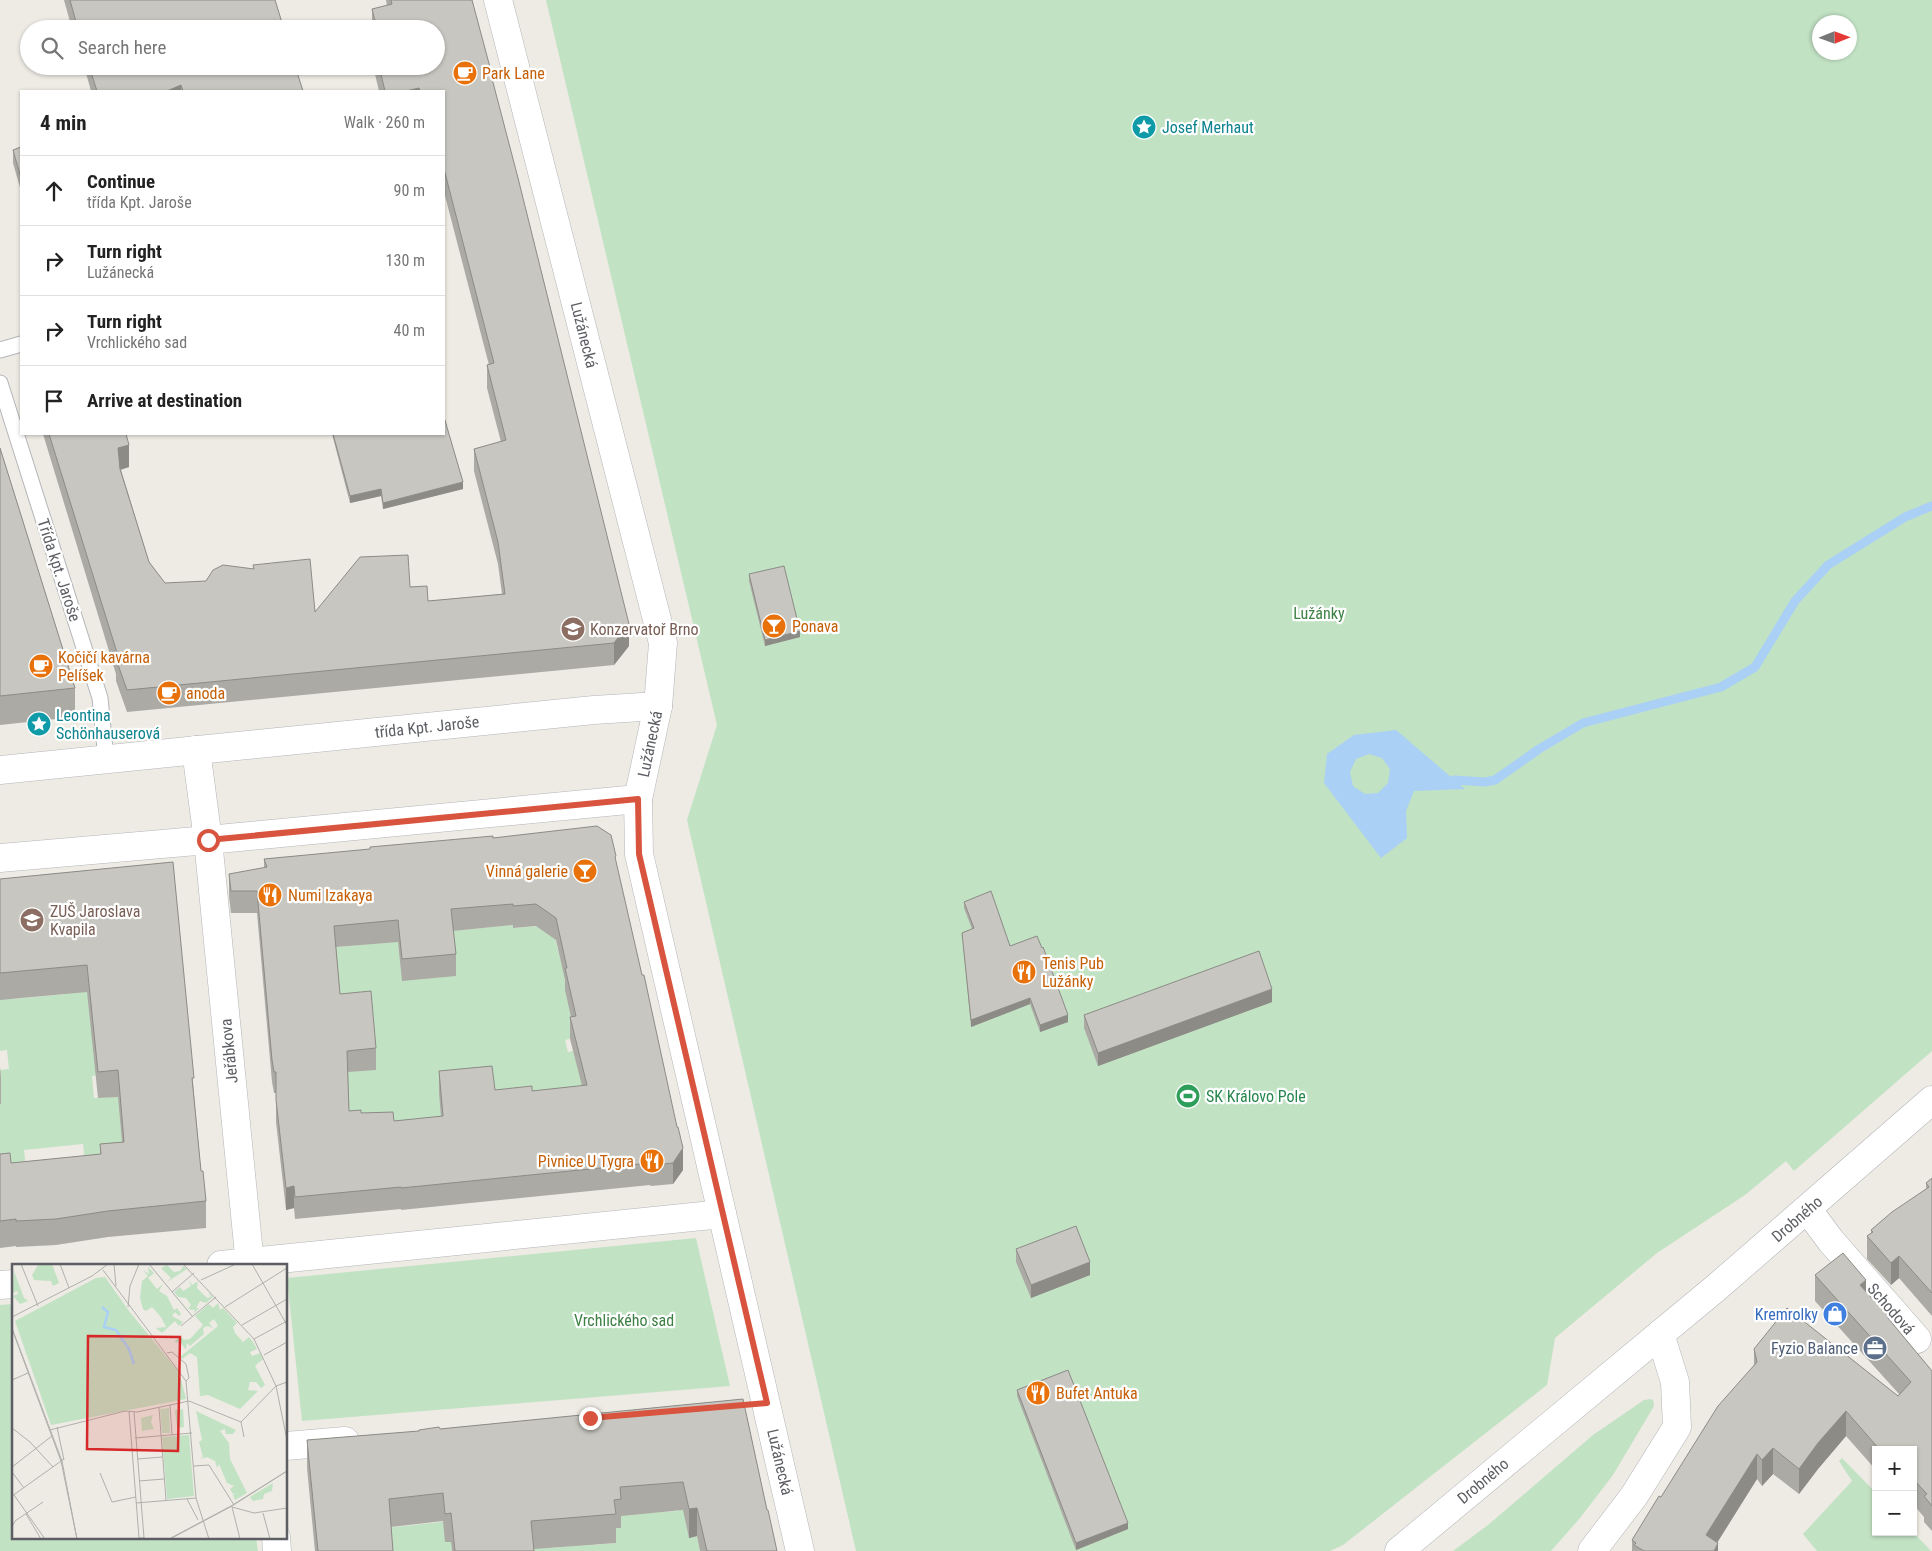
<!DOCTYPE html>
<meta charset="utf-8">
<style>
body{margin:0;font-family:"Roboto Condensed",sans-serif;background:#f2f2f2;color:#222}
.controls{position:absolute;right:15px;bottom:15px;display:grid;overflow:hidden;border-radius:0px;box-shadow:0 1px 4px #0004}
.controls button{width:45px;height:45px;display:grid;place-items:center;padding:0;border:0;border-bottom:1px solid #e0e0e0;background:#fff;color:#222;font:25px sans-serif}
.compass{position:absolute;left:1812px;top:15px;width:45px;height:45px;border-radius:50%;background:#fff;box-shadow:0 1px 4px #0004;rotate:89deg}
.stop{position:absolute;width:15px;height:15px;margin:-11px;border:4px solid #d8543e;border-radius:50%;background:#fff}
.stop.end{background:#d8543e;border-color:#fff;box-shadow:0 1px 5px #0008}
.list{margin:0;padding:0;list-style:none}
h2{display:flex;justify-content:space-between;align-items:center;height:65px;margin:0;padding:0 20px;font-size:21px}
h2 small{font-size:16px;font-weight:400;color:#767676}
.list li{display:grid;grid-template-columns:32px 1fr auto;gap:15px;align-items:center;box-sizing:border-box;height:70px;padding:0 20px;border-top:1px solid #e0e0e0}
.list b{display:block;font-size:19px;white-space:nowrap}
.list p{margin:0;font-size:16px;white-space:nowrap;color:#767676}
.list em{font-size:16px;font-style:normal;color:#767676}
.icon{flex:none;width:28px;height:28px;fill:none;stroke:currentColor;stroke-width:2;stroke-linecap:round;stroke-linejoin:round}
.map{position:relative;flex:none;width:1932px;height:1551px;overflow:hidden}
.search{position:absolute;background:#fff;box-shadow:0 1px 4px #0004;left:20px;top:20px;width:425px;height:55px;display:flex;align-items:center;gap:12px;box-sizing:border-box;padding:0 18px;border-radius:28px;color:#767676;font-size:19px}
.panel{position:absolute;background:#fff;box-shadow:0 1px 4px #0004;left:20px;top:90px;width:425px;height:345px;border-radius:0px}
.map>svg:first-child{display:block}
</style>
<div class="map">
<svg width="1932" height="1551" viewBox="0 0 1932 1551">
<rect width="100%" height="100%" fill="#edebe4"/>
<g fill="#c2e2c4" fill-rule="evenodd">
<path d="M546,0H1932V1051L1794,1171L1786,1161L1745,1195L1657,1253L1555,1338L1547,1385L1343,1545L1330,1551H856L687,820L717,725ZM1820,22H1850V52H1820Z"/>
<path d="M513,925V928L540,926L555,938L580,1036L565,1040L568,1052L573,1051L586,1096L443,1138L349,1132L335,1016L330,948L377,943L451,931Z"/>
<path d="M106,966L92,1036L94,1058L99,1075L92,1076L94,1098L125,1096L124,1169L87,1182L83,1144L24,1150L28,1188L0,1181V1070L9,1069L7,1050L0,1051V973L14,999L66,994Z"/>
<path d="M696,1238L730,1386L302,1421L287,1278Z"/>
<path d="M14,1304V1537H256L258,1551H0V1305Z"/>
<path d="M1650,1399L1653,1400L1654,1406L1613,1475L1580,1518L1551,1551H1453L1488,1525L1593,1435L1644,1400Z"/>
<path d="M1842,1458L1876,1493V1532H1913L1931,1551H1817L1803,1534L1852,1481L1839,1461Z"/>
<path d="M685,1503L686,1523L689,1537L697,1536L700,1551H512L554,1511L552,1548L580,1545L582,1542H593L594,1545L616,1543L614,1528L621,1527L620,1514L678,1511Z"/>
<path d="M449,1521L452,1551H384L386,1528Z"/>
</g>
<path fill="#aad0f6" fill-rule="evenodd" d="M1396,730L1465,789L1414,791L1406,811L1407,838L1381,858L1324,783L1327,754L1354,735ZM1369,754L1382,758L1390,769L1388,783L1378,793L1365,794L1353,786L1350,772L1356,759Z"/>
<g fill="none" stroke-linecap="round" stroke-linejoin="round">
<path stroke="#aad0f6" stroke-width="9" d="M1454,780L1485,782L1495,780L1539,749L1583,723L1721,687L1755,667L1795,601L1828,565L1905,517L1932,506"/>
<defs>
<g id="service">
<path d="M0,350L21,344"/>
<path d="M0,383L100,698L106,759"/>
</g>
<g id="minor">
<path d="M498,0L663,643L658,706L638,799L639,854L800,1551"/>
<path d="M196,750L208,840L250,1265"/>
<path d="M0,770L594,710L658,706"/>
<path d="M0,858L208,840L638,799"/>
<path d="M1808,1210L1831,1241L1917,1339"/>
<path d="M221,1265L722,1214"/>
<path d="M0,1285L14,1284"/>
<path d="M286,1446L345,1441"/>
<path d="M276,1537L277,1551"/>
<path d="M1592,1551L1634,1496L1677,1427L1675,1382L1660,1334"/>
</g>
<path id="tertiary" d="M1399,1551L1717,1287L1932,1100"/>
</defs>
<use href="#service" stroke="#b4b5b9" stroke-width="17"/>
<use href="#minor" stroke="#b4b5b9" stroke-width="29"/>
<use href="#tertiary" stroke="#b4b5b9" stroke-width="29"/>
<use href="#service" stroke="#fff" stroke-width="15"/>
<use href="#minor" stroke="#fff" stroke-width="28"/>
<use href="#tertiary" stroke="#fff" stroke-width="28"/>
</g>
<g fill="#acaaa5" fill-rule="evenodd">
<path d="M64,0H275L284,29H72Z"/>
<path d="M386,0H472L629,646L614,665L127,712L116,681V674L43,434H126L129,467L121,470L149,562L165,583L315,612L410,587L428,601L502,594L498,564L474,471V449L501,442L487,388V365H489L444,192V91H379L373,66H436V29H372V9L387,6Z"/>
<path d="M84,66H295L303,91H91Z"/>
<path d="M21,147V191L13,163V150Z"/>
<path d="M332,434H444L463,489L383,509L381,496L350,503Z"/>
<path d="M0,448L75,688V717L0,725Z"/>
<path d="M749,574L800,637L765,646L749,581Z"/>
<path d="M493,838L616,863L683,1170L673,1184L651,1186L650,1185L401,1210V1209L295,1219L294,1208L286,1210L276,1122V1093H274L272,1082L257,913H231L229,896V874L264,868V859ZM513,925V928L536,926L556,940L565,980V990L571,1017H570V1039L582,1086L532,1091L495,1090L439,1071V1093L441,1117L394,1121L349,1111L348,1072L376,1070V1048L340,994L336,947L398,942L402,981L456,976V954L453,931Z"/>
<path d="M173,862L201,1171L206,1201V1228L108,1237L56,1245L16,1247V1246L0,1248V1154L11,1163L100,1154V1144L122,1142L118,1097L98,1098L87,992L0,1000V879Z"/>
<path d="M964,902L1010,946L1068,1022L1040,1032L1030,1004L971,1027L962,933L972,929L964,908Z"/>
<path d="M1272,1002L1098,1066L1084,1028V1015Z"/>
<path d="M0,1067L1,1077V1104H0Z"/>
<path d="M1932,1178V1316L1899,1278L1891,1285L1867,1259V1236L1871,1233V1230L1926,1189V1183Z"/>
<path d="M1016,1249L1090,1275L1031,1298L1016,1262Z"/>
<path d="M1815,1275L1866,1293L1932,1371V1531L1924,1522V1517L1913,1504V1450H1876V1470L1846,1436L1818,1469L1799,1494L1773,1474L1762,1486L1757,1479L1717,1542L1718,1551H1632V1540L1661,1497L1754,1365V1349L1898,1396L1899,1394L1815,1301Z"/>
<path d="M1017,1390L1128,1529L1076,1550L1017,1396Z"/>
<path d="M743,1399L767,1510L777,1551H700L697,1536L689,1538L683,1510L621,1516V1528H616V1543L534,1549V1551H452L451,1542H445L443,1521L391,1527L393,1551H315L307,1468V1440L419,1431Z"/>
</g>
<g fill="#8c8b86">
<path d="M181,85V91H167Z"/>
<path d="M419,88V91H406Z"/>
<path d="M129,445V467L118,470V448Z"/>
<path d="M463,482V489L383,509V503Z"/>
<path d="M381,489V496L350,503V496Z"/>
<path d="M629,624V646L614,665V643Z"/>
<path d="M800,631V637L765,646V640Z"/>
<path d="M1272,989V1002L1098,1066V1053Z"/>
<path d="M1030,998V1004L971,1027V1020Z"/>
<path d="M1068,1015V1022L1040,1032V1025Z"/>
<path d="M683,1148V1170L673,1184V1163Z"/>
<path d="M294,1186V1208L286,1210V1188Z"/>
<path d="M1899,1256V1278L1891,1285V1263Z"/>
<path d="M1090,1262V1275L1031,1298V1285Z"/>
<path d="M1866,1280V1305L1860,1285Z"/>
<path d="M1846,1411V1436L1818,1469L1799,1494V1469L1818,1443Z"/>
<path d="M1773,1448V1474L1762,1486V1460Z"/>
<path d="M1757,1454V1479L1712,1551L1706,1535Z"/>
<path d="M697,1508V1536L689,1538V1509Z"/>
<path d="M1128,1523V1529L1076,1550V1543Z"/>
<path d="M1718,1543V1551H1714Z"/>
</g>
<g fill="#c8c6c0" stroke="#8c8b86" fill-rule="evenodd">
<path d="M70,0H275L284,29H78Z"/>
<path d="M391,0H472L491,71H490L518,178L629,624L614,643L127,690L116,659H119L49,434H126L129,445L118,448L120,469L149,562L165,583L206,581L213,570L223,565L254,569L253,565L310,559L315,612L360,557L408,555L410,587L427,586L428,601L505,594L498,542L474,449L506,440L487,365L494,363L444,169V91H420L419,88L406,91H385L379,66H436V29H377L372,9L392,4Z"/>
<path d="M89,66H295L303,91H183L181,85L167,91H97Z"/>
<path d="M21,147V178L13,150Z"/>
<path d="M444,417L463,482L383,503L381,489L350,496L333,434H444Z"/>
<path d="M0,448L75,688L0,696Z"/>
<path d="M784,566L800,631L765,640L749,574Z"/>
<path d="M597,826L611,835L616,856L615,857L642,975H644L677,1127H678L683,1148L673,1163L651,1165L650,1163L401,1188V1187L295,1197L294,1186L286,1188L276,1100V1072H274L272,1060L257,891H231L229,874L267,867L264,859L370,849V847L493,836V838ZM513,904V906L536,904L556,918L567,968H565L576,1016L570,1017L587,1085L532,1091V1086L495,1090L492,1066L439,1071L443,1116L394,1121L393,1112L361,1113V1110L349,1111L347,1051L376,1048L371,991L340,994L334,926L398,920L402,959L456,954L451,909Z"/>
<path d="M173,862L194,1078H192L201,1171H203L206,1201L108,1211L56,1219L16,1221V1219L0,1221V1154L10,1153L11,1163L101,1154L100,1144L124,1142L118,1070L98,1072L87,965L0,973V879Z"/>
<path d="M991,891L1010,946L1037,936L1042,948L1043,947L1068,1015L1040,1025L1030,998L971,1020L962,933L974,928L964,902Z"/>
<path d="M1259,951L1272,989L1098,1053L1084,1015Z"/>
<path d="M1932,1178V1293L1899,1256L1891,1263L1867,1236L1873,1232L1871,1230L1892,1212L1929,1187L1926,1183Z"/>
<path d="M1076,1226L1090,1262L1031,1285L1016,1249Z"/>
<path d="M1843,1253L1866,1280L1860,1285L1888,1316V1318L1932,1371V1506L1924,1496L1927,1494L1913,1479V1450H1880L1846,1411L1818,1443L1799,1469L1773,1448L1762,1460L1757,1454L1706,1535L1718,1543L1714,1551H1644L1634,1545L1636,1543L1632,1540L1659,1496L1661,1497L1718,1406L1757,1362L1754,1349L1787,1308L1898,1396L1911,1382L1815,1275Z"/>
<path d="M1068,1370L1128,1523L1076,1543L1017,1390Z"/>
<path d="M743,1399L767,1510H768L777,1551H707L697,1508L689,1509L683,1482L620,1487L621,1499L614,1500L616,1514L531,1521L534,1551H455L451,1513L445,1514L443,1493L389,1499L393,1551H318L307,1440L419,1431V1430L439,1427L440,1429Z"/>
</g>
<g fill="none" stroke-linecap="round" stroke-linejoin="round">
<path stroke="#d8543e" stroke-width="6" d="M208,840L638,799L639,854L767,1403L590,1418"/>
</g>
<defs>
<symbol id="cafe-disc" viewBox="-11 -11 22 22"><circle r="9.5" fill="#e8710a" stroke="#fff"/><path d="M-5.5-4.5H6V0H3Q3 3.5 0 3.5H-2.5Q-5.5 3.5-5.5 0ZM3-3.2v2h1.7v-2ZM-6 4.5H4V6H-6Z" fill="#fff"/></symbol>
<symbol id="sight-disc" viewBox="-11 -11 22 22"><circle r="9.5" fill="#0f9aa8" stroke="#fff"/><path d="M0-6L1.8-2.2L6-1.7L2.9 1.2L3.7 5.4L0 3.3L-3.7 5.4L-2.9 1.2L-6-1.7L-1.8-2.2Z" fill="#fff"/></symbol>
<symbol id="bar-disc" viewBox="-11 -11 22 22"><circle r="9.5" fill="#e8710a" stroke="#fff"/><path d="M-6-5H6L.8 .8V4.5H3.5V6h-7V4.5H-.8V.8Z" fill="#fff"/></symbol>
<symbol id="school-disc" viewBox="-11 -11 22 22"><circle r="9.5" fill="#8d6e63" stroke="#fff"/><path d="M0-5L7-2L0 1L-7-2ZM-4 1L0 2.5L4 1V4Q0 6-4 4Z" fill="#fff"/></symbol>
<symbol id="restaurant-disc" viewBox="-11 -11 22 22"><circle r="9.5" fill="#e8710a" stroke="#fff"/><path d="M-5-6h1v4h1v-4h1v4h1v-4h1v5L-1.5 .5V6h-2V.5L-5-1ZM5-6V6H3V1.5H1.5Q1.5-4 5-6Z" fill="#fff"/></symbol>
<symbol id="stadium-disc" viewBox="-11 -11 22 22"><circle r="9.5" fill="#2e9e5b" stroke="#fff"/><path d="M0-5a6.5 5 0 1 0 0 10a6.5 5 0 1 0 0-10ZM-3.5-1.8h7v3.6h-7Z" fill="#fff"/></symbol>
<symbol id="shop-disc" viewBox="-11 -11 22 22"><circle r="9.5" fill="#3f7fe0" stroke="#fff"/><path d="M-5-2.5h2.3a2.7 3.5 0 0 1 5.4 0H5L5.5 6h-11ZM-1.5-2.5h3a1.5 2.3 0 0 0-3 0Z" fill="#fff"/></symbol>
<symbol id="office-disc" viewBox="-11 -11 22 22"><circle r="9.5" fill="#5c6f8a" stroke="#fff"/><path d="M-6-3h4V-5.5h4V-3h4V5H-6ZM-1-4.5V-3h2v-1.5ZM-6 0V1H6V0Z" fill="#fff"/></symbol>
</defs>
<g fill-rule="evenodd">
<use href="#cafe-disc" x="451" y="59" width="28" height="28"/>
<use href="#sight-disc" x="1130" y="113" width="28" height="28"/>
<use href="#bar-disc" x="760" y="612" width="28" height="28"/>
<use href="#school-disc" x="559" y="615" width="28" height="28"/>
<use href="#cafe-disc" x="27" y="652" width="28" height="28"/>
<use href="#cafe-disc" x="155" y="679" width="28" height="28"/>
<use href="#sight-disc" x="25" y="710" width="28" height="28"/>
<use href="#bar-disc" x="571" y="857" width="28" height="28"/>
<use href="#restaurant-disc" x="256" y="881" width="28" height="28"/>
<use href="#school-disc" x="18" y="906" width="28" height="28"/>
<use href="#restaurant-disc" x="1010" y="958" width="28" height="28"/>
<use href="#stadium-disc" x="1174" y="1082" width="28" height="28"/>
<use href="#restaurant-disc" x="638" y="1147" width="28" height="28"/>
<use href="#shop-disc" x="1821" y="1300" width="28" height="28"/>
<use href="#office-disc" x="1861" y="1334" width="28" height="28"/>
<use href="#restaurant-disc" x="1024" y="1379" width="28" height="28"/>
</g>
<g text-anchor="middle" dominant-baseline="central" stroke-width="4.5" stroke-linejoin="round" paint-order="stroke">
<g font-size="16" fill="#c56008" stroke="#fff" text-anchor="start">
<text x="482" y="73">Park Lane</text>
<text x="792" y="626">Ponava</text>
<text x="58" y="657">Kočičí kavárna<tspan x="58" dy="18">Pelíšek</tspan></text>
<text x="186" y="693">anoda</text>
<text x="568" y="871" text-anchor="end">Vinná galerie</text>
<text x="288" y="895">Numi Izakaya</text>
<text x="1042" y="963">Tenis Pub<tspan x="1042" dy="18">Lužánky</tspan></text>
<text x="634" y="1161" text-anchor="end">Pivnice U Tygra</text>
<text x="1056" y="1393">Bufet Antuka</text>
</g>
<g font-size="16" fill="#0d838f" stroke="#fff" text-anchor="start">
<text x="1162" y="127">Josef Merhaut</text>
<text x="56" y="715">Leontina<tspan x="56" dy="18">Schönhauserová</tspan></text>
</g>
<g font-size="16" fill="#5c5e63" stroke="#fff">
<text transform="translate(584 335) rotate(76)">Lužánecká</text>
<text transform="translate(59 570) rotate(72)">Třída kpt. Jaroše</text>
<text transform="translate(427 727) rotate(-6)">třída Kpt. Jaroše</text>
<text transform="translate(650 744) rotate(-78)">Lužánecká</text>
<text transform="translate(229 1051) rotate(-96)">Jeřábkova</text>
<text transform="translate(1797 1219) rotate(-41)">Drobného</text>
<text transform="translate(1891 1309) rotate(49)">Schodová</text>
<text transform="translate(780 1462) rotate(77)">Lužánecká</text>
<text transform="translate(1483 1481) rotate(-40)">Drobného</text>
</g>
<g font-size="16" fill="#3d8044" stroke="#fff">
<text x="1319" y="613">Lužánky</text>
<text x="624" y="1320">Vrchlického sad</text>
</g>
<g font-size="16" fill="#785e54" stroke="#fff" text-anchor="start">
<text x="590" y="629">Konzervatoř Brno</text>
<text x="50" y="911">ZUŠ Jaroslava<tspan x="50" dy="18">Kvapila</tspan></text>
</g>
<g font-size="16" fill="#27864d" stroke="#fff" text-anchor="start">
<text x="1206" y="1096">SK Královo Pole</text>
</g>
<g font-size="16" fill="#366cbe" stroke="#fff" text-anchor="end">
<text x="1818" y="1314">Kremrolky</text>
</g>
<g font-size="16" fill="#4e5e75" stroke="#fff" text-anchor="end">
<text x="1858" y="1348">Fyzio Balance</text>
</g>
</g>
<g transform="translate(12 1264)">
<rect width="275" height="275" fill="#edebe4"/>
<path d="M40,0L47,19L41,22L39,17L22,16L20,11L26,1ZM155,1L162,8L168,7L171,2L175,5L155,18L159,14L149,4ZM136,3L142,9L136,14L145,25L151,20L147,27L155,32L162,46L165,44L169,50L167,52L163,48L160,52L171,58L167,62L163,57L150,69L144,64L154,63L149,53L140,43L134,47L131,45L128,34L130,17L136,12L131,6L137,10ZM2,7L12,34L16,37L8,40L1,32L6,30L5,27L0,29ZM93,13L117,47L167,108L174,135L39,161L3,57L84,14ZM177,15L180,21L186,17L185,24L195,34L199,33L196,28L201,33L194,39L188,37L184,44H187L181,50L183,46L176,45L179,41L174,34L166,33L162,28L168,23L171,27L179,22ZM206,39L208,46L211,44L225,59L221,63L223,69L231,78L237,73L241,78L245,85L238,88L240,92L248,89L251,95L243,102L253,121L249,124L244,118H238L236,126L246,127L228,145L196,131L188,132L185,93L178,89L170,95L168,93L206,62L202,55L197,59L201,64L195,62L191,64L192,70L178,82L175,79L174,86L169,79L162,78L168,72L172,76L178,75L191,61L183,52L197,40L201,44ZM157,144L158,169H150L148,145ZM171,145L172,163L165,164L163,146ZM184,147L224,166L221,170H214L213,165L208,167L217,179L218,195L235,229L223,236L221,231L225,229L221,230L218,225L222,222L215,219L207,200L205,204L203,197L195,193L188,195L191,193L187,178L190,176ZM141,151L139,158L142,165L130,167L129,154ZM177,171L182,232L155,235L150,173ZM261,219L260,227L252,230L251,235L241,237L238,233Z" fill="#c2e2c4"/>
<path fill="none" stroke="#aad0f6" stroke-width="2.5" d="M90,43L96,48L92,63L104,66L117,85L122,100"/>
<path fill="none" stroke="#afafac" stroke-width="1" d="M9,0L26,42M48,0L57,24M102,0L104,22M137,0L180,52M171,0L242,75L264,122L275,176M240,0L275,61M91,6L174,117L184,234L197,275M189,16L224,0M160,28L182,9M116,43L118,22L127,0M213,43L275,4M0,53L80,12L96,0M230,61L275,35M169,62L204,33M0,64L50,197L65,275M0,65L49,197L65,275M242,75L275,57M155,89L160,88L174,100L177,114L174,117M252,91L275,78M0,116L16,109M158,141L160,171M147,144L154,236M117,147L127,274H132L122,148M229,158L264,122L275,118M229,158L232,173M45,163L52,196M0,164L18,178L41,203M38,166L113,147L125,148L177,137L229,158M123,174L180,169M126,195L150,193M182,202L197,201L222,241M0,203L40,172M0,208L12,224M88,209L100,238L124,233M127,217L152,215M2,231L33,275M0,232L52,195M175,235L186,256M124,239L184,234M220,243L242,249L275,244M220,243L228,275M251,249L258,275M14,250L29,275M0,263L3,257L31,238M157,275L219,242L275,207M158,275L220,242L275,207"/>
<path fill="#d62828" fill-opacity="0.15" stroke="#d62828" stroke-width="2.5" d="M76,72L168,73L166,187L75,185Z"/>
<rect width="275" height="275" fill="none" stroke="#5c5e63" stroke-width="2.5"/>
</g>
</svg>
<div class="controls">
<button>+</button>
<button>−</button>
</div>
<svg class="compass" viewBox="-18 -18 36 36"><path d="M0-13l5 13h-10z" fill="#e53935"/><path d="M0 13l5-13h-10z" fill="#767676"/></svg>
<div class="stop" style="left:208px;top:840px"></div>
<div class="stop end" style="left:590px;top:1418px"></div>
<div class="search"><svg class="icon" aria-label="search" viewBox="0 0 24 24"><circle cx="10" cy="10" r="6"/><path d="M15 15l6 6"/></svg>Search here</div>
<section class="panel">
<h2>4 min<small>Walk · 260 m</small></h2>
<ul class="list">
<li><svg class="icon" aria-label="ahead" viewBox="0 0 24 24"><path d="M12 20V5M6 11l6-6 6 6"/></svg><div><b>Continue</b><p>třída Kpt. Jaroše</p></div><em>90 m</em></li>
<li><svg class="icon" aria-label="right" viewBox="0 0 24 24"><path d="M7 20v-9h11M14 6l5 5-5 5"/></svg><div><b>Turn right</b><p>Lužánecká</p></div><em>130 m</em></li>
<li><svg class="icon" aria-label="right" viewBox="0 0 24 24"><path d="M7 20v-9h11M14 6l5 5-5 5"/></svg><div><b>Turn right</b><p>Vrchlického sad</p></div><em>40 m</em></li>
<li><svg class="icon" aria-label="arrive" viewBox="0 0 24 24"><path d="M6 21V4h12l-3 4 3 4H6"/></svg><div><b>Arrive at destination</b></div></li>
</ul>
</section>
</div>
